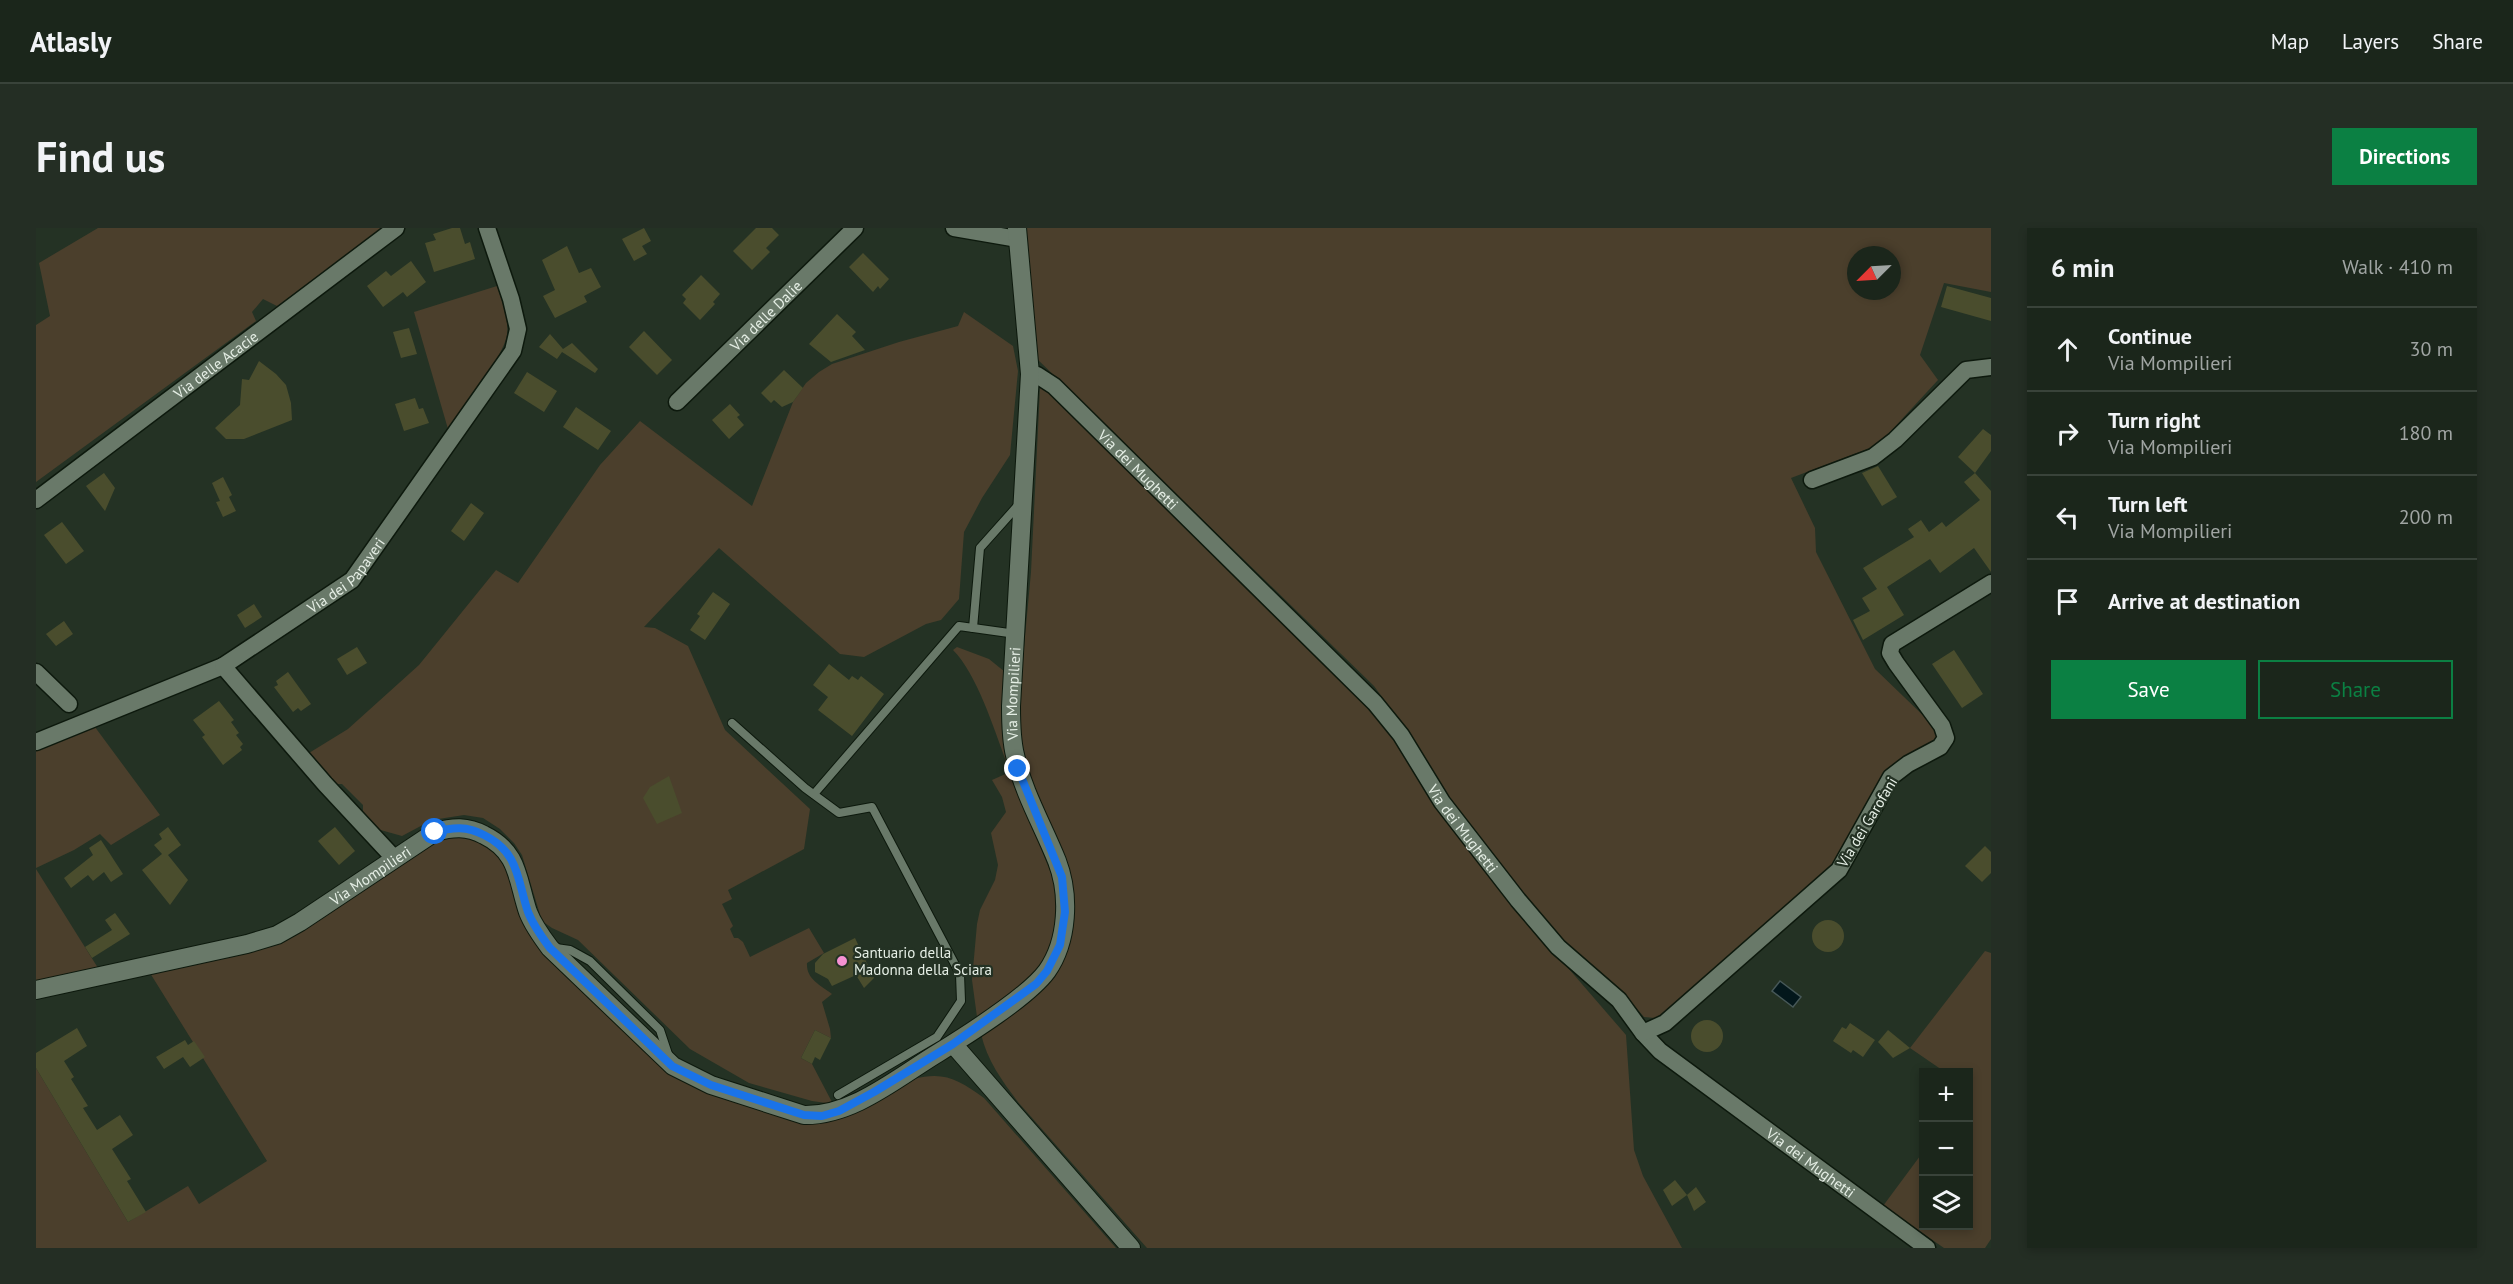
<!DOCTYPE html>
<meta charset="utf-8">
<style>
body{margin:0;font-family:"PT Sans",sans-serif;background:#242e24;color:#f1f3f6}
.controls{position:absolute;right:18px;bottom:18px;display:grid;overflow:hidden;border-radius:0px;box-shadow:0 3px 9px #0003}
.controls button{width:54px;height:54px;display:grid;place-items:center;padding:0;border:0;border-bottom:2px solid #39433a;background:#1b261b;color:#f1f3f6;font:30px sans-serif}
.compass{position:absolute;left:1811px;top:18px;width:54px;height:54px;border-radius:50%;background:#1b261b;box-shadow:0 3px 9px #0003;rotate:246deg}
.stop{position:absolute;width:18px;height:18px;margin:-14px;border:4px solid #1a73e8;border-radius:50%;background:#fff}
.stop.end{background:#1a73e8;border-color:#fff;box-shadow:0 2px 6px #0008}
.list{margin:0;padding:0;list-style:none}
h2{display:flex;justify-content:space-between;align-items:center;height:78px;margin:0;padding:0 24px;font-size:26px}
h2 small{font-size:20px;font-weight:400;color:#a0a5a3}
.list li{display:grid;grid-template-columns:39px 1fr auto;gap:18px;align-items:center;box-sizing:border-box;height:84px;padding:0 24px;border-top:2px solid #39433a}
.list b{display:block;font-size:22px;white-space:nowrap}
.list p{margin:0;font-size:20px;white-space:nowrap;color:#a0a5a3}
.list em{font-size:20px;font-style:normal;color:#a0a5a3}
.actions{display:flex;gap:12px;padding:18px 24px}
.actions a{flex:1;padding:14px 0;border:2px solid #0b8043;border-radius:0px;text-align:center;font-size:21px;color:#0b8043}
.actions .main{background:#0b8043;color:#fff}
.icon{flex:none;width:33px;height:33px;fill:none;stroke:currentColor;stroke-width:2;stroke-linecap:round;stroke-linejoin:round}
.map{position:relative;flex:none;width:1955px;height:1020px;overflow:hidden;border-radius:0px}
header{display:flex;align-items:center;gap:36px;box-sizing:border-box;height:84px;padding:0 30px;background:#1b261b;border-bottom:2px solid #39433a}
header strong{font-size:28px}
nav{display:flex;gap:33px;margin-inline-start:auto;font-size:21px}
.intro{display:flex;align-items:center;justify-content:space-between;box-sizing:border-box;height:144px;padding:0 36px}
h1{margin:0;font-size:42px}
.button{padding:15px 27px;border-radius:0px;background:#0b8043;color:#fff;font-size:21px;font-weight:700}
main{display:flex;gap:36px;padding:0 36px}
aside{flex:1;background:#1b261b;border-radius:0px;box-shadow:0 3px 9px #0003}
.map>svg:first-child{display:block}
</style>
<header>
<strong>Atlasly</strong>
<nav><a>Map</a><a>Layers</a><a>Share</a></nav>
</header>
<div class="intro"><h1>Find us</h1><a class="button">Directions</a></div>
<main>
<div class="map">
<svg width="1955" height="1020" viewBox="0 0 1955 1020">
<rect width="100%" height="100%" fill="#243224"/>
<g fill="#4b3f2c" fill-rule="evenodd">
<path d="M62,0H347L241,78L227,71L216,84L220,93L0,254V97L14,88L3,35Z"/>
<path d="M987,0H1955V64L1908,55L1884,127L1902,152L1842,217L1755,250L1779,300L1780,324L1839,441L1895,495L1901,507L1898,515L1864,531L1850,547L1798,637L1630,786L1619,790L1608,789L1583,760L1530,716L1419,582L1372,504L1338,458L997,127ZM1820,27H1856V63H1820Z"/>
<path d="M461,58C466,73 473,91 471,107C467,130 427,179 412,201L378,84Z"/>
<path d="M928,84L977,118L982,143L974,227L946,270L928,304L923,371L905,392L890,396L828,429L804,426L683,320L608,399L619,400L652,418L689,502L774,581L768,621L692,662L696,671L686,676L697,698L694,701L698,710H702L707,714L714,729L773,700L788,725L771,735C770,751 784,757 796,766L786,774L794,801L795,810L779,802L765,830L776,836L797,876L776,873L713,855L654,821L542,712L516,700L506,693L486,627L478,615L464,601L447,590L428,587L396,592L366,608L341,601L327,585V577L306,556H297L273,525L312,501L383,437L460,342L482,355L564,237L604,193L716,278L757,174L770,155L783,144L796,136L863,114L922,98Z"/>
<path d="M1004,160L1015,164L1335,482L1364,515L1520,726L1590,807L1598,922L1607,948L1646,1020H1111L982,874C966,853 951,832 945,806L1035,709L986,529L983,473L995,344Z"/>
<path d="M921,419L953,431L969,444L970,533C958,501 941,446 917,422Z"/>
<path d="M56,495L124,587L75,617L64,606L38,622L0,640V519Z"/>
<path d="M974,544L1016,648C1029,691 1017,736 980,764C968,773 954,781 941,789L936,752L941,696L944,682L959,652L962,637L955,605L970,584L966,569L956,552Z"/>
<path d="M420,608L434,610L448,615L468,633L489,694L505,723L614,828L638,847L757,891L877,851C910,843 922,852 948,870L1080,1020H0V840L92,994L152,958L163,976L231,933L114,745L196,726L400,613Z"/>
<path d="M0,641L62,740L0,754Z"/>
<path d="M1949,723L1955,725V1011L1949,1020H1908L1847,978L1887,924L1888,998H1932V844H1909L1874,820Z"/>
</g>
<path fill="#03171b" stroke="#475858" stroke-width="1.5" d="M1744,753L1765,769L1757,779L1736,763Z"/>
<g fill="#4a4d2d">
<path d="M416,0H424L429,16L434,14L439,31L398,44L389,15L400,12L397,6Z"/>
<path d="M608,0L615,13L606,18L611,26L598,33L586,11Z"/>
<path d="M720,0H736L743,7L730,20L734,24L716,42L697,23Z"/>
<path d="M531,18L543,45L555,40L565,59L548,68L551,74L519,90L507,68L519,62L506,32Z"/>
<path d="M827,25L853,51L844,61L842,58L837,64L813,39Z"/>
<path d="M375,33L390,54L371,69L367,64L347,79L331,58L350,43L355,48Z"/>
<path d="M665,47L684,66L677,74L679,76L664,92L647,75L650,71L646,67Z"/>
<path d="M1911,58L1955,70V93L1905,79Z"/>
<path d="M801,86L820,104L816,108L829,122L795,134L773,116Z"/>
<path d="M373,100L381,126L365,130L357,104Z"/>
<path d="M608,103L636,132L621,147L593,119Z"/>
<path d="M514,106L527,121L536,115L562,141L559,145L526,124L521,131L503,119Z"/>
<path d="M223,133L240,146L250,157L255,175L256,192L208,211H190L179,200L204,177L206,151L213,152Z"/>
<path d="M748,142L767,160L757,174L746,179L738,172L735,175L725,165Z"/>
<path d="M491,144L521,163L508,184L478,165Z"/>
<path d="M379,170L383,181L387,180L393,195L368,203L359,176Z"/>
<path d="M694,176L704,187L701,189L708,197L693,211L676,192Z"/>
<path d="M540,179L575,203L562,222L527,199Z"/>
<path d="M1947,201L1955,207V223L1939,245L1922,229Z"/>
<path d="M1842,238L1861,269L1846,278L1826,245Z"/>
<path d="M68,245L79,260L69,283L50,258Z"/>
<path d="M1939,245L1955,263V344L1938,320L1904,345L1894,331L1851,359L1868,387L1827,412L1817,392L1834,383L1826,370L1841,361L1827,340L1878,309L1872,301L1885,292L1893,304L1906,294L1910,299L1944,272L1928,254Z"/>
<path d="M187,249L196,267L193,269L200,283L187,289L180,274L184,273L176,255Z"/>
<path d="M435,275L448,285L428,313L415,303Z"/>
<path d="M26,294L48,323L30,336L8,307Z"/>
<path d="M677,364L694,376L669,412L654,402L664,388L661,386Z"/>
<path d="M218,376L226,389L209,400L201,387Z"/>
<path d="M28,393L37,406L20,418L10,406Z"/>
<path d="M321,419L331,435L311,447L301,431Z"/>
<path d="M1918,422L1947,466L1926,480L1896,436Z"/>
<path d="M793,436L813,452L816,448L822,452L825,448L848,466L816,508L782,482L792,469L777,457Z"/>
<path d="M252,444L275,476L265,483L262,480L257,484L238,459L242,457L240,453Z"/>
<path d="M183,473L198,492L195,494L203,505L200,507L207,516L204,519L206,522L187,537L166,509L169,507L157,492Z"/>
<path d="M633,548L646,585L621,596L607,570L614,559Z"/>
<path d="M132,599L145,617L132,627L152,652L134,677L106,642L126,626L118,617L126,611L123,606Z"/>
<path d="M299,599L319,623L303,637L282,613Z"/>
<path d="M65,612L87,646L75,654L68,644L57,653L52,647L35,660L28,650L57,627L53,620Z"/>
<path d="M1949,618L1955,624V645L1946,654L1929,638Z"/>
<path d="M79,685L94,706L56,730L49,719L76,702L69,692Z"/>
<circle cx="1792" cy="708" r="16"/>
<path d="M819,710L838,750L828,760L820,747L796,758L792,751L779,744V735L787,726Z"/>
<circle cx="1671" cy="808" r="16"/>
<path d="M1814,795L1839,812L1827,829L1817,822L1815,825L1797,813L1806,799L1810,801Z"/>
<path d="M41,800L51,818L28,833L38,849L35,851L52,878L47,880L61,902L84,887L97,907L76,921L95,951L91,953L110,984L92,994L0,840V825Z"/>
<path d="M779,802L795,810L784,832L779,829L776,836L765,830Z"/>
<path d="M1852,802L1874,820L1857,830L1842,814Z"/>
<path d="M149,812L152,817L158,813L169,829L154,839L147,829L128,841L120,829Z"/>
<path d="M1639,952L1651,967L1636,978L1627,962Z"/>
<path d="M1660,959L1670,974L1658,983L1651,967Z"/>
</g>
<g fill="none" stroke-linecap="round" stroke-linejoin="round">
<defs>
<g id="lane">
<path d="M937,400L944,320L985,274"/>
<path d="M696,495L769,560L803,585L836,579L924,746L925,773L901,809L802,867"/>
<path d="M778,566L923,398L980,406"/>
<path d="M520,720L534,722L554,733L624,802L633,829"/>
</g>
<g id="street">
<path d="M918,0L982,11"/>
<path id="s1" d="M994,146L1001,147L1018,158L1339,475L1365,507L1406,574L1482,672L1522,719L1583,772L1607,805L1624,823L1891,1020"/>
<path id="s2" d="M641,174L819,0"/>
<path d="M1776,252L1837,229L1859,212L1930,142L1955,139"/>
<path id="s3" d="M0,272L360,0"/>
<path d="M0,444L33,476"/>
<path d="M0,514L187,438"/>
<path id="s4" d="M358,630L289,556L187,438L316,352L477,123L482,101L475,71L451,0"/>
<path d="M1607,805L1629,795L1803,642L1855,549L1872,536L1904,519L1910,510L1906,498L1860,435L1854,425L1856,416L1955,355"/>
</g>
<g id="secondary">
<path id="s5" d="M0,762L211,716L241,707L264,694L399,604C417,599 431,598 448,607C483,624 481,651 492,684C497,697 505,708 514,720L637,838L675,857L768,887C817,888 862,849 902,825C931,807 992,769 1011,743C1032,713 1034,667 1021,633C1007,598 987,564 979,527C975,511 975,494 975,478L994,146L981,0"/>
<path d="M917,816L1095,1020"/>
</g>
</defs>
<use href="#lane" stroke="#0d190d" stroke-width="10"/>
<use href="#street" stroke="#0d190d" stroke-width="19"/>
<use href="#secondary" stroke="#0d190d" stroke-width="20"/>
<use href="#lane" stroke="#697969" stroke-width="8"/>
<use href="#street" stroke="#697969" stroke-width="16"/>
<use href="#secondary" stroke="#697969" stroke-width="18"/>
</g>
<g fill="none" stroke-linecap="round" stroke-linejoin="round">
<path stroke="#1a73e8" stroke-width="8" d="M399,604C417,599 431,598 448,607C483,624 481,651 492,684C497,697 505,708 514,720L636,838L675,857L768,887L786,888L803,883L838,864L917,816L1000,756L1011,743L1024,717L1029,684L1026,649L982,541"/>
</g>
<circle fill="#f591d2" stroke="#243224" stroke-width="2" cx="806" cy="733" r="6"/>
<g text-anchor="middle" dominant-baseline="central" stroke-width="4.5" stroke-linejoin="round" paint-order="stroke">
<g font-size="15" fill="#e5eee5" stroke="#243224">
<text stroke="none"><textPath href="#s2" startOffset="124">Via delle Dalie</textPath></text>
<text stroke="none"><textPath href="#s3" startOffset="225">Via delle Acacie</textPath></text>
<text stroke="none"><textPath href="#s1" startOffset="146">Via dei Mughetti</textPath></text>
<text stroke="none"><textPath href="#s4" startOffset="411">Via dei Papaveri</textPath></text>
<text stroke="none"><textPath href="#s5" startOffset="1509">Via Mompilieri</textPath></text>
<text transform="translate(1831 594) rotate(-59)">Via dei Garofani</text>
<text stroke="none"><textPath href="#s1" startOffset="632">Via dei Mughetti</textPath></text>
<text stroke="none"><textPath href="#s5" startOffset="358">Via Mompilieri</textPath></text>
<text stroke="none"><textPath href="#s1" startOffset="1118">Via dei Mughetti</textPath></text>
</g>
<g font-size="15" fill="#e5eee5" stroke="#243224" text-anchor="start">
<text x="818" y="724">Santuario della<tspan x="818" dy="17">Madonna della Sciara</tspan></text>
</g>
</g>
</svg>
<div class="controls">
<button>+</button>
<button>−</button>
<button><svg class="icon" aria-label="layers" viewBox="0 0 24 24"><path d="M12 4l9 5-9 5-9-5zM3 14l9 5 9-5"/></svg></button>
</div>
<svg class="compass" viewBox="-18 -18 36 36"><path d="M0-13l5 13h-10z" fill="#e53935"/><path d="M0 13l5-13h-10z" fill="#a0a5a3"/></svg>
<div class="stop" style="left:399px;top:604px"></div>
<div class="stop end" style="left:982px;top:541px"></div>
</div>
<aside>
<h2>6 min<small>Walk · 410 m</small></h2>
<ul class="list">
<li><svg class="icon" aria-label="ahead" viewBox="0 0 24 24"><path d="M12 20V5M6 11l6-6 6 6"/></svg><div><b>Continue</b><p>Via Mompilieri</p></div><em>30 m</em></li>
<li><svg class="icon" aria-label="right" viewBox="0 0 24 24"><path d="M7 20v-9h11M14 6l5 5-5 5"/></svg><div><b>Turn right</b><p>Via Mompilieri</p></div><em>180 m</em></li>
<li><svg class="icon" aria-label="left" viewBox="0 0 24 24"><path d="M17 20v-9H6M10 6l-5 5 5 5"/></svg><div><b>Turn left</b><p>Via Mompilieri</p></div><em>200 m</em></li>
<li><svg class="icon" aria-label="arrive" viewBox="0 0 24 24"><path d="M6 21V4h12l-3 4 3 4H6"/></svg><div><b>Arrive at destination</b></div></li>
</ul>
<div class="actions"><a class="main">Save</a><a>Share</a></div>
</aside>
</main>
